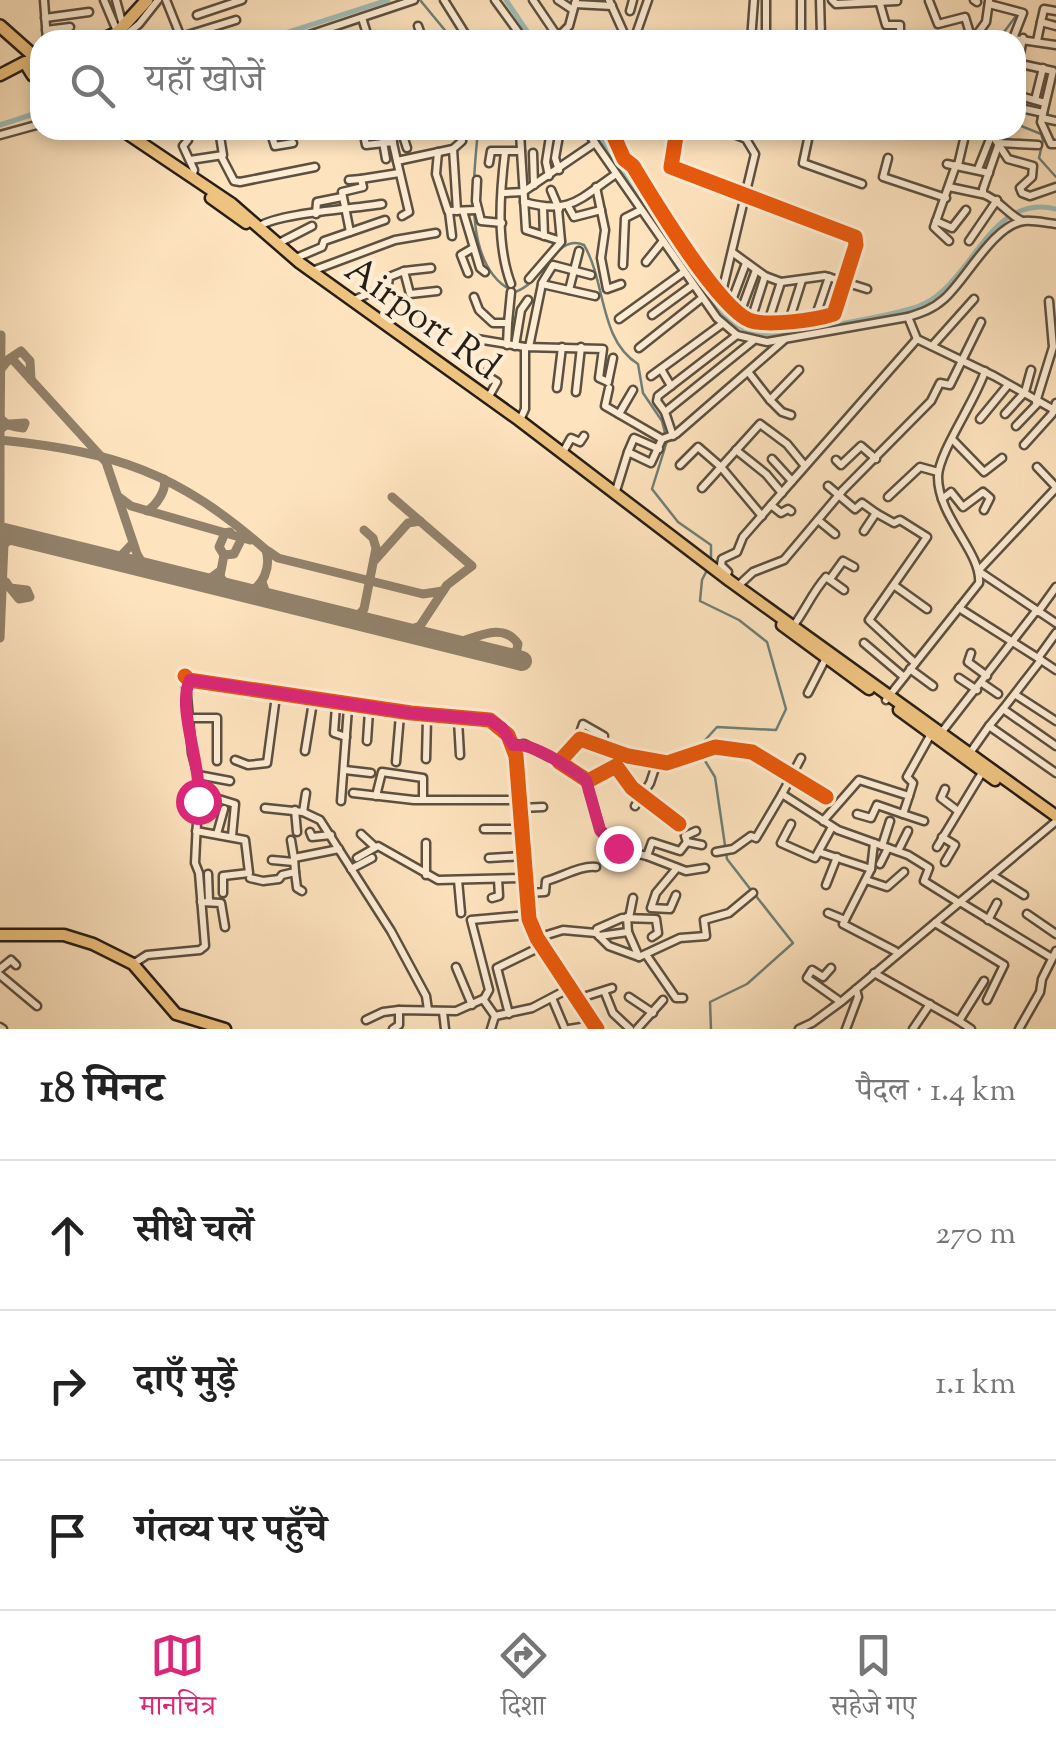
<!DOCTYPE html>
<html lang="hi">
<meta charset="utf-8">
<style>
body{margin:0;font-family:"Sorts Mill Goudy","Noto Serif Devanagari",serif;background:#f2f2f2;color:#222}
.stop{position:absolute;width:30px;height:30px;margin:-22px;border:8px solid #db2777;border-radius:50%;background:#fff}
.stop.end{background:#db2777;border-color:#fff;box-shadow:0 2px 10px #0008}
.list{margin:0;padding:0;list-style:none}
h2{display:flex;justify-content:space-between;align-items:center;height:130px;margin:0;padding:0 40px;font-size:42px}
h2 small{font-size:32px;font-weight:400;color:#767676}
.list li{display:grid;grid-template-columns:65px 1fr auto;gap:30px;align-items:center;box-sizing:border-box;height:150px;padding:0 40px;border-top:2px solid #e0e0e0}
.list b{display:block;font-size:38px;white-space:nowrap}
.list em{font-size:32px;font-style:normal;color:#767676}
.icon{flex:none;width:55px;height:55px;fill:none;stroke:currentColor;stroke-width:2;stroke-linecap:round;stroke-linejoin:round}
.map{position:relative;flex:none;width:1056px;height:1029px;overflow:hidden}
.search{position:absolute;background:#fff;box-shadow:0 5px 15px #0003;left:30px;right:30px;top:30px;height:110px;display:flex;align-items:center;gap:25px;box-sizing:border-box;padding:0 35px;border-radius:30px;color:#767676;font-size:38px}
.sheet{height:580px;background:#fff}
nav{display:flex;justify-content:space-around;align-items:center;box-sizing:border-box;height:140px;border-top:2px solid #e0e0e0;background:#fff;font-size:28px;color:#767676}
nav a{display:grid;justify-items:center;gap:5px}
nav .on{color:#db2777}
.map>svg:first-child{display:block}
</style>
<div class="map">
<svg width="1056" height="1029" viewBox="0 0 1056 1029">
<rect width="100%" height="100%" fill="#fde3be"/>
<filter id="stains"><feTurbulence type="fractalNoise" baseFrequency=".002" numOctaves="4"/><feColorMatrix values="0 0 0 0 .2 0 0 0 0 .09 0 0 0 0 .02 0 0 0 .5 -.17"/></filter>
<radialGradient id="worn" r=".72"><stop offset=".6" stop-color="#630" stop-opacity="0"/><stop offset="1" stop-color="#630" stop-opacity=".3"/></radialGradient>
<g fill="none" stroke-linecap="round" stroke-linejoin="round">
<g stroke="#707e76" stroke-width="2.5">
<path d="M420,0L453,40"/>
<path d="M998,40L1016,16"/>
<path d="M1016,124L1041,134L1043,140L1039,158L1056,177"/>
<path d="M478,130C474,176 461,269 515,292C545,282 556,232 584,245C606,282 599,340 638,364L643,393L662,421L667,441L652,489L678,522L711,545V561"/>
<path d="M697,749L717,727L776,730L786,709L767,642L739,620L700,601L702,580L708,568"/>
<path d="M702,756L715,777L727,859L751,890"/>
<path d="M711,1029L710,1002L747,984L793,943L756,896"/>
</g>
<g stroke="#a0bdb6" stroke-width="5">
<path d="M506,0L533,40"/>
<path d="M264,40L388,0"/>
<path d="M0,125L40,112"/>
<path d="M595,130L713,305C726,317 741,331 759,334C779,337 898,314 919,306C926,303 934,299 939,294C977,264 997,194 1056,209"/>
</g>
<g stroke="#92816a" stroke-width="9">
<path d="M9,359L21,351L30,361L31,380"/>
<path d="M1,369L9,359L14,361L106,462L137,554L145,568"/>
<path d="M2,420C7,426 16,427 23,428L25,423L10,424C7,425 5,425 2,428"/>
<path d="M0,436L1,335"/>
<path d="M0,440C116,452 177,472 266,550C271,567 264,587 246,593"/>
<path d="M119,497L131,506L250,540"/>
<path d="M392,497L472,566L447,585L420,626L405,632"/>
<path d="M147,511C157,505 167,489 164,479"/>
<path d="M0,529V440"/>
<path d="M0,535L4,544L0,638"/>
<path d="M4,544L16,536"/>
<path d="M268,551L278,558L423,594L443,591"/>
<path d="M224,555L234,554L242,538"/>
<path d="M375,560L408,523L420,521"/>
<path d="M116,561L133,543"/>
<path d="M6,582L10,588L19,599L30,597L27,590L10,588"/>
<path d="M262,582L268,599"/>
<path d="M204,583L219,572"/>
<path d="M227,588L220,576L224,555L219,547L225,533L230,532"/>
<path d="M354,620L364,609L376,548L373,538L364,530"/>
<path d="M453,644C474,639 503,620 518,644L516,654L508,660L481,651"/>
</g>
<path stroke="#92816a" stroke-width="20" d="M0,532L522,661"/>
<defs>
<g id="minor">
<path d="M44,0L47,40"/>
<path d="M104,0L117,31"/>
<path d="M116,0L122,22"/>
<path d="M166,0L182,40"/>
<path d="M444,0L469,40"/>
<path d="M495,0L524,40"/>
<path d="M533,0L560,40"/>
<path d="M558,0L573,10"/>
<path d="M609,0L627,40"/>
<path d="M801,0V37"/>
<path d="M820,0L821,36"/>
<path d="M832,0L836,4L897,1"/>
<path d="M974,0L977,2"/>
<path d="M929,1L938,24L965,17L972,40"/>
<path d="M575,4L612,6"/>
<path d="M880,4L886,25H900V40"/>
<path d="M989,4L1023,13L1014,36"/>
<path d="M630,11L633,0"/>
<path d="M1056,11L1044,9L1041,22L1056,26"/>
<path d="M197,15L242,0"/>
<path d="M45,18L89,12"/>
<path d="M362,18L369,40"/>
<path d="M418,26L423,40"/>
<path d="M46,30L70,27"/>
<path d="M181,37L236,20"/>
<path d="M558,37L569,26L576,0"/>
<path d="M840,39V36L856,40"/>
<path d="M1014,39L1056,45"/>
<path d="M86,40L96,37L103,40"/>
<path d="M120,40L139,24L158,0"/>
<path d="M294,40L414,0"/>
<path d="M634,40L648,0"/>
<path d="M751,40L754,0"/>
<path d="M766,40V0"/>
<path d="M794,40L797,37L840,36"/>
<path d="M948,40H951"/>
<path d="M973,40L986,22L989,1"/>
<path d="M1037,41L1041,22"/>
<path d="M1020,54L1023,38"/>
<path d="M1016,63L1053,71L1041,122L1051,144H1056"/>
<path d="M1016,95L1045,103"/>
<path d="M1035,100L1043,68"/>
<path d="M1016,107L1043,113"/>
<path d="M1042,118L1056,121"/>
<path d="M189,130L188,140L183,146L194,170L192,178"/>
<path d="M270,130L275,146L293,143"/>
<path d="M363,130L366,145L393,142"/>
<path d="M390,130L397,161L453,149L462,141L463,130"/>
<path d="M401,130L407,148"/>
<path d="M586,130L717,318L737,335L767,342L908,317C921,313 933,309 944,299C966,280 993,225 1024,221C1034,220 1046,223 1056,224"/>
<path d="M611,130L624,159L633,166C653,199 717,306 749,320C767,327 816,320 834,314L856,245L855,237L671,167L677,130"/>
<path d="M810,130L803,163L862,184"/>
<path d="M900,130L901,131"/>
<path d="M989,130L1008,159L1033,166L1032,177L1020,188L1022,193L1030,196L1056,187"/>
<path d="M484,131L505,130"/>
<path d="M505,131L535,133"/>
<path d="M0,135L40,124"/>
<path d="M383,142L386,159"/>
<path d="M453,149L457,211"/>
<path d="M521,151L526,230L561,241L558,209"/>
<path d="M438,152L436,174L448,211L477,210"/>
<path d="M505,152C500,194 496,244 511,284"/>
<path d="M533,153L534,185"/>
<path d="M221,156L234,181L240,182L315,167"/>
<path d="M888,158L883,177L946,198"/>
<path d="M190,160L223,155L219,130"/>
<path d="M397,161L409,212L402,216"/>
<path d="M489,163L491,151H521L520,130"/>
<path d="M947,164L989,173"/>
<path d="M958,165L966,131L989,132"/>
<path d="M978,169L992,134"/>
<path d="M559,170L555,158L560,130"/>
<path d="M549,176L546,162L551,130"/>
<path d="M361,179L399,173"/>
<path d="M349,180L361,179L363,187L342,192L350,232"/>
<path d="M477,180L476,201L481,221L502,223"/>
<path d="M596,187L605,230L601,258L607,289L621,284"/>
<path d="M949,187L982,194"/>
<path d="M551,190L559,209"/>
<path d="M503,193L523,192L595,143"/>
<path d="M524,202C571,215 579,199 616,174"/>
<path d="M568,206L574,217L601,210"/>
<path d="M543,207L544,236"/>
<path d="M463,211L480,268L485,272"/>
<path d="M449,212L452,236"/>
<path d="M316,214L317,202L342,197"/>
<path d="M936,221L952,228L966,210"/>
<path d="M1022,221C1007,214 1000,200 983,194V189L999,143L1038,145"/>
<path d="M260,226C280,213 353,209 382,204"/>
<path d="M949,241L934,227L956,165"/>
<path d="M969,241L997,200"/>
<path d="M279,243L312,226"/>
<path d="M732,252L765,276L781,282L825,276L867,289"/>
<path d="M296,258L322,247L324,241L385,220"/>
<path d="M646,262L663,241"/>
<path d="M623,265L625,218L641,210"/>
<path d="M431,268L404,271L410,294L437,291"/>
<path d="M312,271L395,240L436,233"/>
<path d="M468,273L461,255L473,248"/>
<path d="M529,279L561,242"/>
<path d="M542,283L553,265L591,275"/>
<path d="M569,290L579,251"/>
<path d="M722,292L755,154L746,139L724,130"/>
<path d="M474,297L479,310L493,323H508L507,345"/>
<path d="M354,300L388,285L389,277L404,271"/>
<path d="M731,303L746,263"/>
<path d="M740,313L756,270"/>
<path d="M652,315L693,285"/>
<path d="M908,317L917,339L994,376L1056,411"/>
<path d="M815,318L829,277"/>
<path d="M619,319L684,272"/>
<path d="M751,320L765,276"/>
<path d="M789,321L802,280"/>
<path d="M768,322L781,282"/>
<path d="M508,323L511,292"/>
<path d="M477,339L525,347"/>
<path d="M515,346L521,310L528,300"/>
<path d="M932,346L974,299"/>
<path d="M529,347L542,284L595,296"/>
<path d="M639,348L702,298"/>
<path d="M661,369L671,386"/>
<path d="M483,373L497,382L488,398"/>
<path d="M749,373L770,400L799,370"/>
<path d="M651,376L722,324"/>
<path d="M608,382L613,358"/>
<path d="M557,388L562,347"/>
<path d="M609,388L605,406L662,439"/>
<path d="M576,392L581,347"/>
<path d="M770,400L782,412L791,415"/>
<path d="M1036,402L1053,347L1049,301"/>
<path d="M665,412L657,401L658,396L737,335"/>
<path d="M619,414L633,390"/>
<path d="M1005,414L1025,392L1031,370"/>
<path d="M980,419L1008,385"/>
<path d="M520,420L525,409V347L603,349L599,378L608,382"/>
<path d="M1016,426L1038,403"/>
<path d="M673,436L665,412L753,341"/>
<path d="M662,439L676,434L784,340"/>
<path d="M953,440L984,472L1002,458"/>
<path d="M1024,445L1052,414L1056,403"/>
<path d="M736,450L766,474L782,493"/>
<path d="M628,452L634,438L659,449"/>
<path d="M562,454L571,438L580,442L584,436"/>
<path d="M772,459L792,481"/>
<path d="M836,460L841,465L861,446L876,459"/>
<path d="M680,465L698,447L721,467L760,424L787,444L805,466"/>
<path d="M1037,467L1056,487"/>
<path d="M828,486L855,509L862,503L876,513"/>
<path d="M702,488L721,467L762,516"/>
<path d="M615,494L628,452L651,463L662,439"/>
<path d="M888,497L920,467L938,472"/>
<path d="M942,499L951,492L963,507L983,492L990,498L984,510"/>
<path d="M771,505L917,339"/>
<path d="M818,520L835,534"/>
<path d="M864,531L876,513L894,523L900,520L927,537L869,620L915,663"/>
<path d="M979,570L1056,488"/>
<path d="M980,572L1056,623"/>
<path d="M726,577L728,572L721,565L722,559L737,552L743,537L771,505L781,513L788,509L791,511"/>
<path d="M830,579L843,561L854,567"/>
<path d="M739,585L753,572L784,560L843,490L931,401L940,383L950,385L981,322"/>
<path d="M895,586L927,609"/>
<path d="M959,608L1038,658L1056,633"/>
<path d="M1038,612L1056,587"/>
<path d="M794,625C806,609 812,593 826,577L844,590"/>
<path d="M864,643L904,677"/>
<path d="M971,653L968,662L987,676"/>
<path d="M1038,658L1041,660L1003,709L1056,746"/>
<path d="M1041,660L1056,670"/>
<path d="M910,669L933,686"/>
<path d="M185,676L189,680L411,713L490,720L508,735L516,756L529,919L537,938L597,1029"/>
<path d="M959,678L977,690"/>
<path d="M982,683L998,694"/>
<path d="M808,693L826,658"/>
<path d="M265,695L395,715"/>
<path d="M1016,695L1056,721"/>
<path d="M886,700L979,583C982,553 938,517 938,477C938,453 976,400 985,371"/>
<path d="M336,706L334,733L346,737"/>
<path d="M413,717L445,719"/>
<path d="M189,718H217V761"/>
<path d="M458,720L460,755"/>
<path d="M989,726L1003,709"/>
<path d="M941,733L1036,611"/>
<path d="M578,739L583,724L604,736"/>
<path d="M367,741L369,711"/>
<path d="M513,745L524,744L559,762"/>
<path d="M305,751L313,702"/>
<path d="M970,753L989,726L1056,773"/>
<path d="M426,759L427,718"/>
<path d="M235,760L248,765L267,763L276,696"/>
<path d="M396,762L400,715"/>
<path d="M345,770L371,773"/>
<path d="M198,775L230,781"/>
<path d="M586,781L601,832L621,850L647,856"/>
<path d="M945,789L941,798L958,811"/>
<path d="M199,793L235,804L232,836"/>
<path d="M353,793L414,800H520"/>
<path d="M782,794L801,758"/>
<path d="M376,796L382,772L423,778V799"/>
<path d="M909,796L913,783L907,777L931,734"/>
<path d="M341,801L348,708"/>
<path d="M635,806L650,783L657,762"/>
<path d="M265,808L303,812L320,820L391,931L426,996L428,1010"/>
<path d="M520,808L543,807"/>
<path d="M295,810L297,832"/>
<path d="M303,812L306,793"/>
<path d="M903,814L924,821"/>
<path d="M823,821L859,780L909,796L903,814L877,805L871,818L857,814"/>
<path d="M679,824L632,788L616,766L588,781L559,762L580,739L628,756L667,763L715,747L752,752L826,797"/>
<path d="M791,824L781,843L815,858L832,827"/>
<path d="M484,829H521"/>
<path d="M196,831L245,840L249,873L223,876V893"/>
<path d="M696,831L685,836L687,842L702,845"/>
<path d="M310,832L312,837L331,835"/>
<path d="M217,834L224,809"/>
<path d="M361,834L375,847"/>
<path d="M942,837L955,845L945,862"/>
<path d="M291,840L294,858"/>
<path d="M687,842L680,851L652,842L647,856L686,871L705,868"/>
<path d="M426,843V875"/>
<path d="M882,846L890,821"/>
<path d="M937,847L983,771"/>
<path d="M898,851L908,831"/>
<path d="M716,852L733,849L751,836L756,838L782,794L838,830L908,855L929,868L924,881L956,901"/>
<path d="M819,852L871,869L874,843"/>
<path d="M357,858L378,846L438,880L524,878"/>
<path d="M489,858L523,856"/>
<path d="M272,860L294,862"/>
<path d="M880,864L888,848"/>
<path d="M351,869L372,858"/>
<path d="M871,869L843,924L895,951"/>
<path d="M295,872L297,888L302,891"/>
<path d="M208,874L209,901"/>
<path d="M992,875L1024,895"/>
<path d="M250,878L263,881L279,879L282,875L295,872L294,858L339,849"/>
<path d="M458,880L461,913"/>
<path d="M866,880L887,887L904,872"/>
<path d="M826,885L837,857"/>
<path d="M526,893L545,892L546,881C562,877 581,865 596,867"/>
<path d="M676,895L670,909L651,908L656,893L677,868"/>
<path d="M492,898L499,896L498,879"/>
<path d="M201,902L221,903L225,927"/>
<path d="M960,902L1052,958"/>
<path d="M828,913L845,920"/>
<path d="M1027,914L1056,934"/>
<path d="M629,918L633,898"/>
<path d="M988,920L997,903"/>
<path d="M935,923L1004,965L987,1000"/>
<path d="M596,933L609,946L639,957L628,932"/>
<path d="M599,936L628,932L627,917"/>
<path d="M537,938L563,930L596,933L597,929L622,918L656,919L658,933L652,937"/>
<path d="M647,956L676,998H683"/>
<path d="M639,957L680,938L706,936L704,920L729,913L753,893"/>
<path d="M133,964L147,955L200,950L205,946L199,873L195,863L199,780L192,753L186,685L189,680"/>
<path d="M456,967L472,1005"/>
<path d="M831,968L823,977L812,970L807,978L838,1000"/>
<path d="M0,969L11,960L16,965"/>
<path d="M874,973L959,1021L984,981"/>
<path d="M0,975L37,1006"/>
<path d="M605,993L613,1013L630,1029"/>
<path d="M629,997L653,1013"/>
<path d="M552,998L565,1029"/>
<path d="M484,999L489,990L471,920L528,915"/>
<path d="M577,999L612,988"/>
<path d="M443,1012L445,1029"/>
<path d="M509,1014L497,968L542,946"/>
<path d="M495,1016L532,1008L570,988"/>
<path d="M366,1020L383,1012L399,1010L456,1011L483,999L495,1016"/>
<path d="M959,1021L971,1029"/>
<path d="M0,1027L3,1029"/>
<path d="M393,1029L399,1025V1010"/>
<path d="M491,1029L495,1016"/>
<path d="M569,1029L594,1025"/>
<path d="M637,1029L663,1000"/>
<path d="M799,1029L812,1023L842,1001L1054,823"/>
<path d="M846,1029L858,997L856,989"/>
<path d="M913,1029L930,1004"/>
<path d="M1019,1029L1040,992L1042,979L1056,951"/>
</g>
<g id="major">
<path d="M0,75L25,62"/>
<path d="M122,130L232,204L300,263L519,420L730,581L1056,816"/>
<path d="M211,198L246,223"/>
<path d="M782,625L869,689"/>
<path d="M899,710L995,780"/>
<path d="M0,935H64L93,944L133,964L176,1014L225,1029"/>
</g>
<g id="highway">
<path d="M0,26L35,57"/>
<path d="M102,40L117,33L147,0"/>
<path d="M40,58L31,59L28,67L33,75H40"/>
</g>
</defs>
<use href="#minor" stroke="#5c5040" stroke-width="11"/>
<use href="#major" stroke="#271f16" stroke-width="15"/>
<use href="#highway" stroke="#271f16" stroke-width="16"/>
<use href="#minor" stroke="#feedd5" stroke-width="6"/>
<use href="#major" stroke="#eec27f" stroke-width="10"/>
<use href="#highway" stroke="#eec27f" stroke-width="11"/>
<defs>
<g id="cycleway">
<path d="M611,130L624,159L633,166C653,199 717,306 749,320C767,327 816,320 834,314L856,245L855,237L671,167L677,130"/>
<path d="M185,676L189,680L411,713L490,720L508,735L516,756L529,919L537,938L597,1029"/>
<path d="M679,824L632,788L616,766L588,781L559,762L580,739L628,756L667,763L715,747L752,752L826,797"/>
</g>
</defs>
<use href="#cycleway" stroke="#feedd5" stroke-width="21"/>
<use href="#cycleway" stroke="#e8590c" stroke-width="15"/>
</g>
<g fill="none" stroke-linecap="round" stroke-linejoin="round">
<path stroke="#db2777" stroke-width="12" d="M198,801C203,768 176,707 190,680L410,713L490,720L502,728L513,745C532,742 570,768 586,780L600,830L618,848"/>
</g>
<g text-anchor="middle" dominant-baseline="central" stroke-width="9" stroke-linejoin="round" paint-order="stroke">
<g font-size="38" fill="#271f16" stroke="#feedd5">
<text transform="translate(421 320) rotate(36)">Airport Rd</text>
</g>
</g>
<rect width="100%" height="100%" filter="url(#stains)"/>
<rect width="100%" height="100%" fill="url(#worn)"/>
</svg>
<div class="stop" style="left:198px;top:801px"></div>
<div class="stop end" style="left:618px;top:848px"></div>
<div class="search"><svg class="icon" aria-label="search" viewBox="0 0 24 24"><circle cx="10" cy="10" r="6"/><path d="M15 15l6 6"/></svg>यहाँ खोजें</div>
</div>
<section class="sheet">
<h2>18 मिनट<small>पैदल · 1.4 km</small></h2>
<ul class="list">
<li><svg class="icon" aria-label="ahead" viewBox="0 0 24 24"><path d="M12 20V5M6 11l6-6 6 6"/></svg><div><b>सीधे चलें</b></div><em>270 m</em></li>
<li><svg class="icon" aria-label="right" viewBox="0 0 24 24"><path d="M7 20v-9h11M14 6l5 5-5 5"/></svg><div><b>दाएँ मुड़ें</b></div><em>1.1 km</em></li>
<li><svg class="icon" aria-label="arrive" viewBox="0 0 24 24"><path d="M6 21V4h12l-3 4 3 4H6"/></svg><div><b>गंतव्य पर पहुँचे</b></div></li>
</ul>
</section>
<nav>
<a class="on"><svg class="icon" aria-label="map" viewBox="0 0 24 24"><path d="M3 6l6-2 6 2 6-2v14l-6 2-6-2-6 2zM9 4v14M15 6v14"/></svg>मानचित्र</a>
<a><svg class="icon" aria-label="directions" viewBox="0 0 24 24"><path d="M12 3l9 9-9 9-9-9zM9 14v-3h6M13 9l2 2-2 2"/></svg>दिशा</a>
<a><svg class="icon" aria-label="saved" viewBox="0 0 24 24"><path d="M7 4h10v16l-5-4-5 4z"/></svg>सहेजे गए</a>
</nav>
